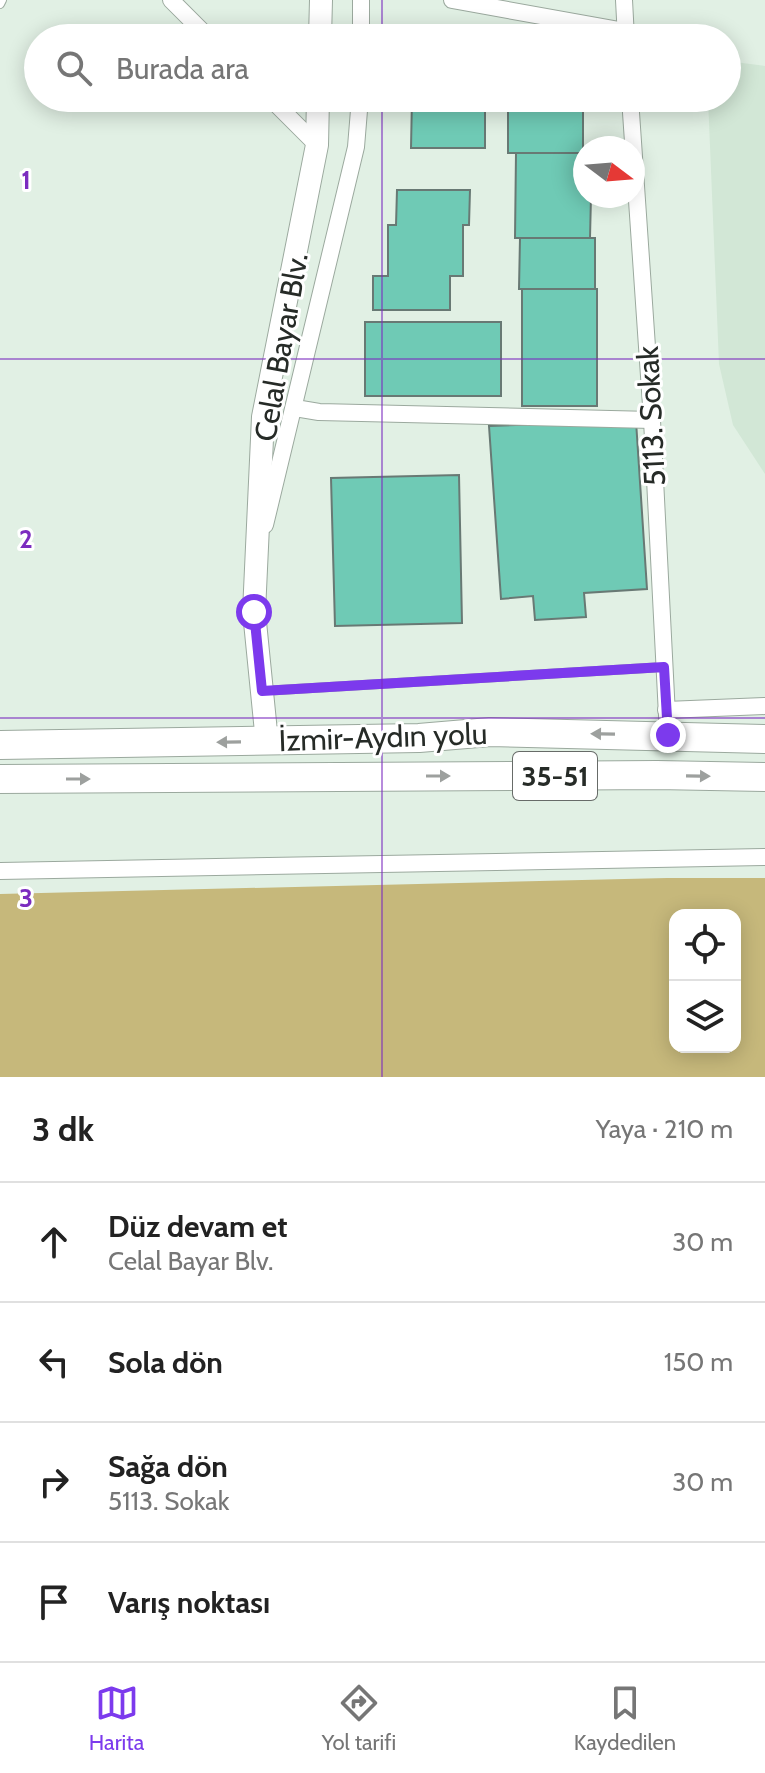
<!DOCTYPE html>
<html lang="tr">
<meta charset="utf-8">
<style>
body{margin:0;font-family:Cabin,sans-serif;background:#f2f2f2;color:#222}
.controls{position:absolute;right:24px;bottom:24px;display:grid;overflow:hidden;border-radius:16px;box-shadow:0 4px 20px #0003}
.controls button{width:72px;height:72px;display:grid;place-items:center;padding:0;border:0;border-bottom:2px solid #e0e0e0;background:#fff;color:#222;font:40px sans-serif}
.compass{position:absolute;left:573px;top:136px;width:72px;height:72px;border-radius:50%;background:#fff;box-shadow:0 4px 20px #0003;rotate:106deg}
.stop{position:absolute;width:24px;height:24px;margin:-18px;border:6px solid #7c3aed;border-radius:50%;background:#fff}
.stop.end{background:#7c3aed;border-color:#fff;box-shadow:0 2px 8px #0008}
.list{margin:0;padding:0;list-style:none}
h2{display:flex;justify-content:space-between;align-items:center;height:104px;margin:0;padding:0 32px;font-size:34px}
h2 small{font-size:26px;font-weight:400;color:#767676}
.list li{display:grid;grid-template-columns:52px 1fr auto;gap:24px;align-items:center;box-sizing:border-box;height:120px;padding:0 32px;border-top:2px solid #e0e0e0}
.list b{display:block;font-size:30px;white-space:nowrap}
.list p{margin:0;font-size:26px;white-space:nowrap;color:#767676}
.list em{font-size:26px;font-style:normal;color:#767676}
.icon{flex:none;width:44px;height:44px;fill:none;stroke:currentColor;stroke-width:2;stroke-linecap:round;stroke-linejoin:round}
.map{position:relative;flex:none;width:765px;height:1077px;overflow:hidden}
.search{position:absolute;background:#fff;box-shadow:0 4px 20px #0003;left:24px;right:24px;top:24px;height:88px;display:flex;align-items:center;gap:20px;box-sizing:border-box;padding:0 28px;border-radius:44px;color:#767676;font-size:30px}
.sheet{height:584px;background:#fff}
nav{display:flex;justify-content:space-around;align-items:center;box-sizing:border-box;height:112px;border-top:2px solid #e0e0e0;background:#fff;font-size:22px;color:#767676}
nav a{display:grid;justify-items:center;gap:4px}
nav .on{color:#7c3aed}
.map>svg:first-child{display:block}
</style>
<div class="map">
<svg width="765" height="1077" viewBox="0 0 765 1077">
<rect width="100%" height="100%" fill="#e1f0e4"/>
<path fill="#d2e7d6" d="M727,61L765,66V474L733,425L719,364L708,98H727Z"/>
<path fill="#c6b87b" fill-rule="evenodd" d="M667,878H765V1077H0V894ZM675,915H735V1047H675Z"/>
<g fill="#6fcab5" stroke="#687974" stroke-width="2">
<path d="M412,98H485V148H411Z"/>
<rect x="508" y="98" width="75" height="55"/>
<path d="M516,153H585V196H591L590,238H515Z"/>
<path d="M397,190H470L469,225H463V276H450V310H373V276H388V225H396Z"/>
<path d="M520,238H595V289H519Z"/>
<rect x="522" y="289" width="75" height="117"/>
<rect x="365" y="322" width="136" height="74"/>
<path d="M636,421L647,589L584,593L586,617L535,620L533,596L501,599L489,426Z"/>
<path d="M459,475L462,623L335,626L331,478Z"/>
</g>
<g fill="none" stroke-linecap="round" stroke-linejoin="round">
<defs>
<g id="lane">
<path d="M0,4L2,0"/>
<path d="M262,691L664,667"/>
</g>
<g id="street">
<path d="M171,0L209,38"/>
<path d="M452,0L625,31"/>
<path d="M624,0L626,38"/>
<path d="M361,38V0"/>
<path d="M270,98L317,145"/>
<path d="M630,98L652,420L668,735"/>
<path d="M295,408L319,412L652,420"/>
<path d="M265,525L356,147L360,98"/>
<path d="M666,710L765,706"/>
<path d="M0,871L765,857"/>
</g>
<g id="secondary">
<path d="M320,38L321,0"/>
<path d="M267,742L254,612L263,417L317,145L318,98"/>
</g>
<g id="highway">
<path d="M0,745L419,738L490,732L765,739"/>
<path d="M0,779L657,775L765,777"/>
</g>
</defs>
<use href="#lane" stroke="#9ba99e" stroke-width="10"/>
<use href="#street" stroke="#9ba99e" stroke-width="18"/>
<use href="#secondary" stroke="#9ba99e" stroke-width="24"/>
<use href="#highway" stroke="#9ba99e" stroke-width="30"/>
<use href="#lane" stroke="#fff" stroke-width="8"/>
<use href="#street" stroke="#fff" stroke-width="16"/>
<use href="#secondary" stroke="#fff" stroke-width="22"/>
<use href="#highway" stroke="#fff" stroke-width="28"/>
</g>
<defs><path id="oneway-solid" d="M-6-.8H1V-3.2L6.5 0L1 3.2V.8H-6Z" transform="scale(2)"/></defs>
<g fill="#9da09e">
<use href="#oneway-solid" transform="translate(603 734) rotate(-179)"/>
<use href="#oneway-solid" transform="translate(229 742) rotate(179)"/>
<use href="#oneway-solid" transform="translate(438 776)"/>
<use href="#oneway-solid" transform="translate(698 776) rotate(1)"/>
<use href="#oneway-solid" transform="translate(78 779)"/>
</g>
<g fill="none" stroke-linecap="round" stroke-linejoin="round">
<path stroke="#7c3aed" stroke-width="10" d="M254,612L262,691L664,667L668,735"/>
</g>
<path fill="none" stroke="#7b2cbf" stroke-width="2" stroke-opacity="0.55" d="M382,0V38M382,98V1077M0,359H765M0,718H765"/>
<g text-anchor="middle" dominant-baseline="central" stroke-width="6" stroke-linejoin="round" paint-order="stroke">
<rect fill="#fff" stroke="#676b68" stroke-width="2" x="513" y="752" width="84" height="48" rx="6"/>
<g font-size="28" font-weight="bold" fill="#262b27">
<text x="555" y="776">35-51</text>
</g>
<g font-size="30" fill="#262b27" stroke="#fff">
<text transform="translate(281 347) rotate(-80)">Celal Bayar Blv.</text>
<text transform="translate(651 416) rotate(-93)">5113. Sokak</text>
<text transform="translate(383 737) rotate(-2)">İzmir-Aydın yolu</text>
</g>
</g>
<g font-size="26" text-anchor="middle" font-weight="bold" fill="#7b2cbf" stroke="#fff" stroke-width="6" stroke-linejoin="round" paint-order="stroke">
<text x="26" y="189">1</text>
<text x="26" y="548">2</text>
<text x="26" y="907">3</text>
</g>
</svg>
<div class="controls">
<button><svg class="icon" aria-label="locate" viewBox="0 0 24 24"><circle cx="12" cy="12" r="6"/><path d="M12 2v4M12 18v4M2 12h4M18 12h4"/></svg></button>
<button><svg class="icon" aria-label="layers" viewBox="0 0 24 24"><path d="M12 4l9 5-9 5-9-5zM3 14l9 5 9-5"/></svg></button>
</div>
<svg class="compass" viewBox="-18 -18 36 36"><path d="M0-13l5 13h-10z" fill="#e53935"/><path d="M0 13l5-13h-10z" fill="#767676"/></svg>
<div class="stop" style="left:254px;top:612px"></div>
<div class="stop end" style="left:668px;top:735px"></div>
<div class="search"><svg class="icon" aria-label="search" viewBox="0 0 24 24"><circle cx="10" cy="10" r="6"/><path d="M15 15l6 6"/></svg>Burada ara</div>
</div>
<section class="sheet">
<h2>3 dk<small>Yaya · 210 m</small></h2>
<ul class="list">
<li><svg class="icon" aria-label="ahead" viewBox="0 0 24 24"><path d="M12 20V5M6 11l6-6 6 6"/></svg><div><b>Düz devam et</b><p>Celal Bayar Blv.</p></div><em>30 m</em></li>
<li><svg class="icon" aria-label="left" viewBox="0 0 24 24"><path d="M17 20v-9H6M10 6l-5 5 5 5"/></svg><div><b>Sola dön</b></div><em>150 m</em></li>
<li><svg class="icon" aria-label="right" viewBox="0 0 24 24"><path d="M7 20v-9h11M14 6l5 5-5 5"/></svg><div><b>Sağa dön</b><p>5113. Sokak</p></div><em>30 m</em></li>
<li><svg class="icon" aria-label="arrive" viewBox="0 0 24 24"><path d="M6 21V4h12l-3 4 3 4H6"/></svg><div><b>Varış noktası</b></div></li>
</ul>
</section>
<nav>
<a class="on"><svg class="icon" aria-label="map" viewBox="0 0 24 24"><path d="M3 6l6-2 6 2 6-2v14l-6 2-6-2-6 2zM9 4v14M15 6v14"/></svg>Harita</a>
<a><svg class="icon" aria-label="directions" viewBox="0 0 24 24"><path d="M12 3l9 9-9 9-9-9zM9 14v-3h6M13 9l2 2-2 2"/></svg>Yol tarifi</a>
<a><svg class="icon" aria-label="saved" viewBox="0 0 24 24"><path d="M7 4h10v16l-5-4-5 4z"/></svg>Kaydedilen</a>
</nav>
